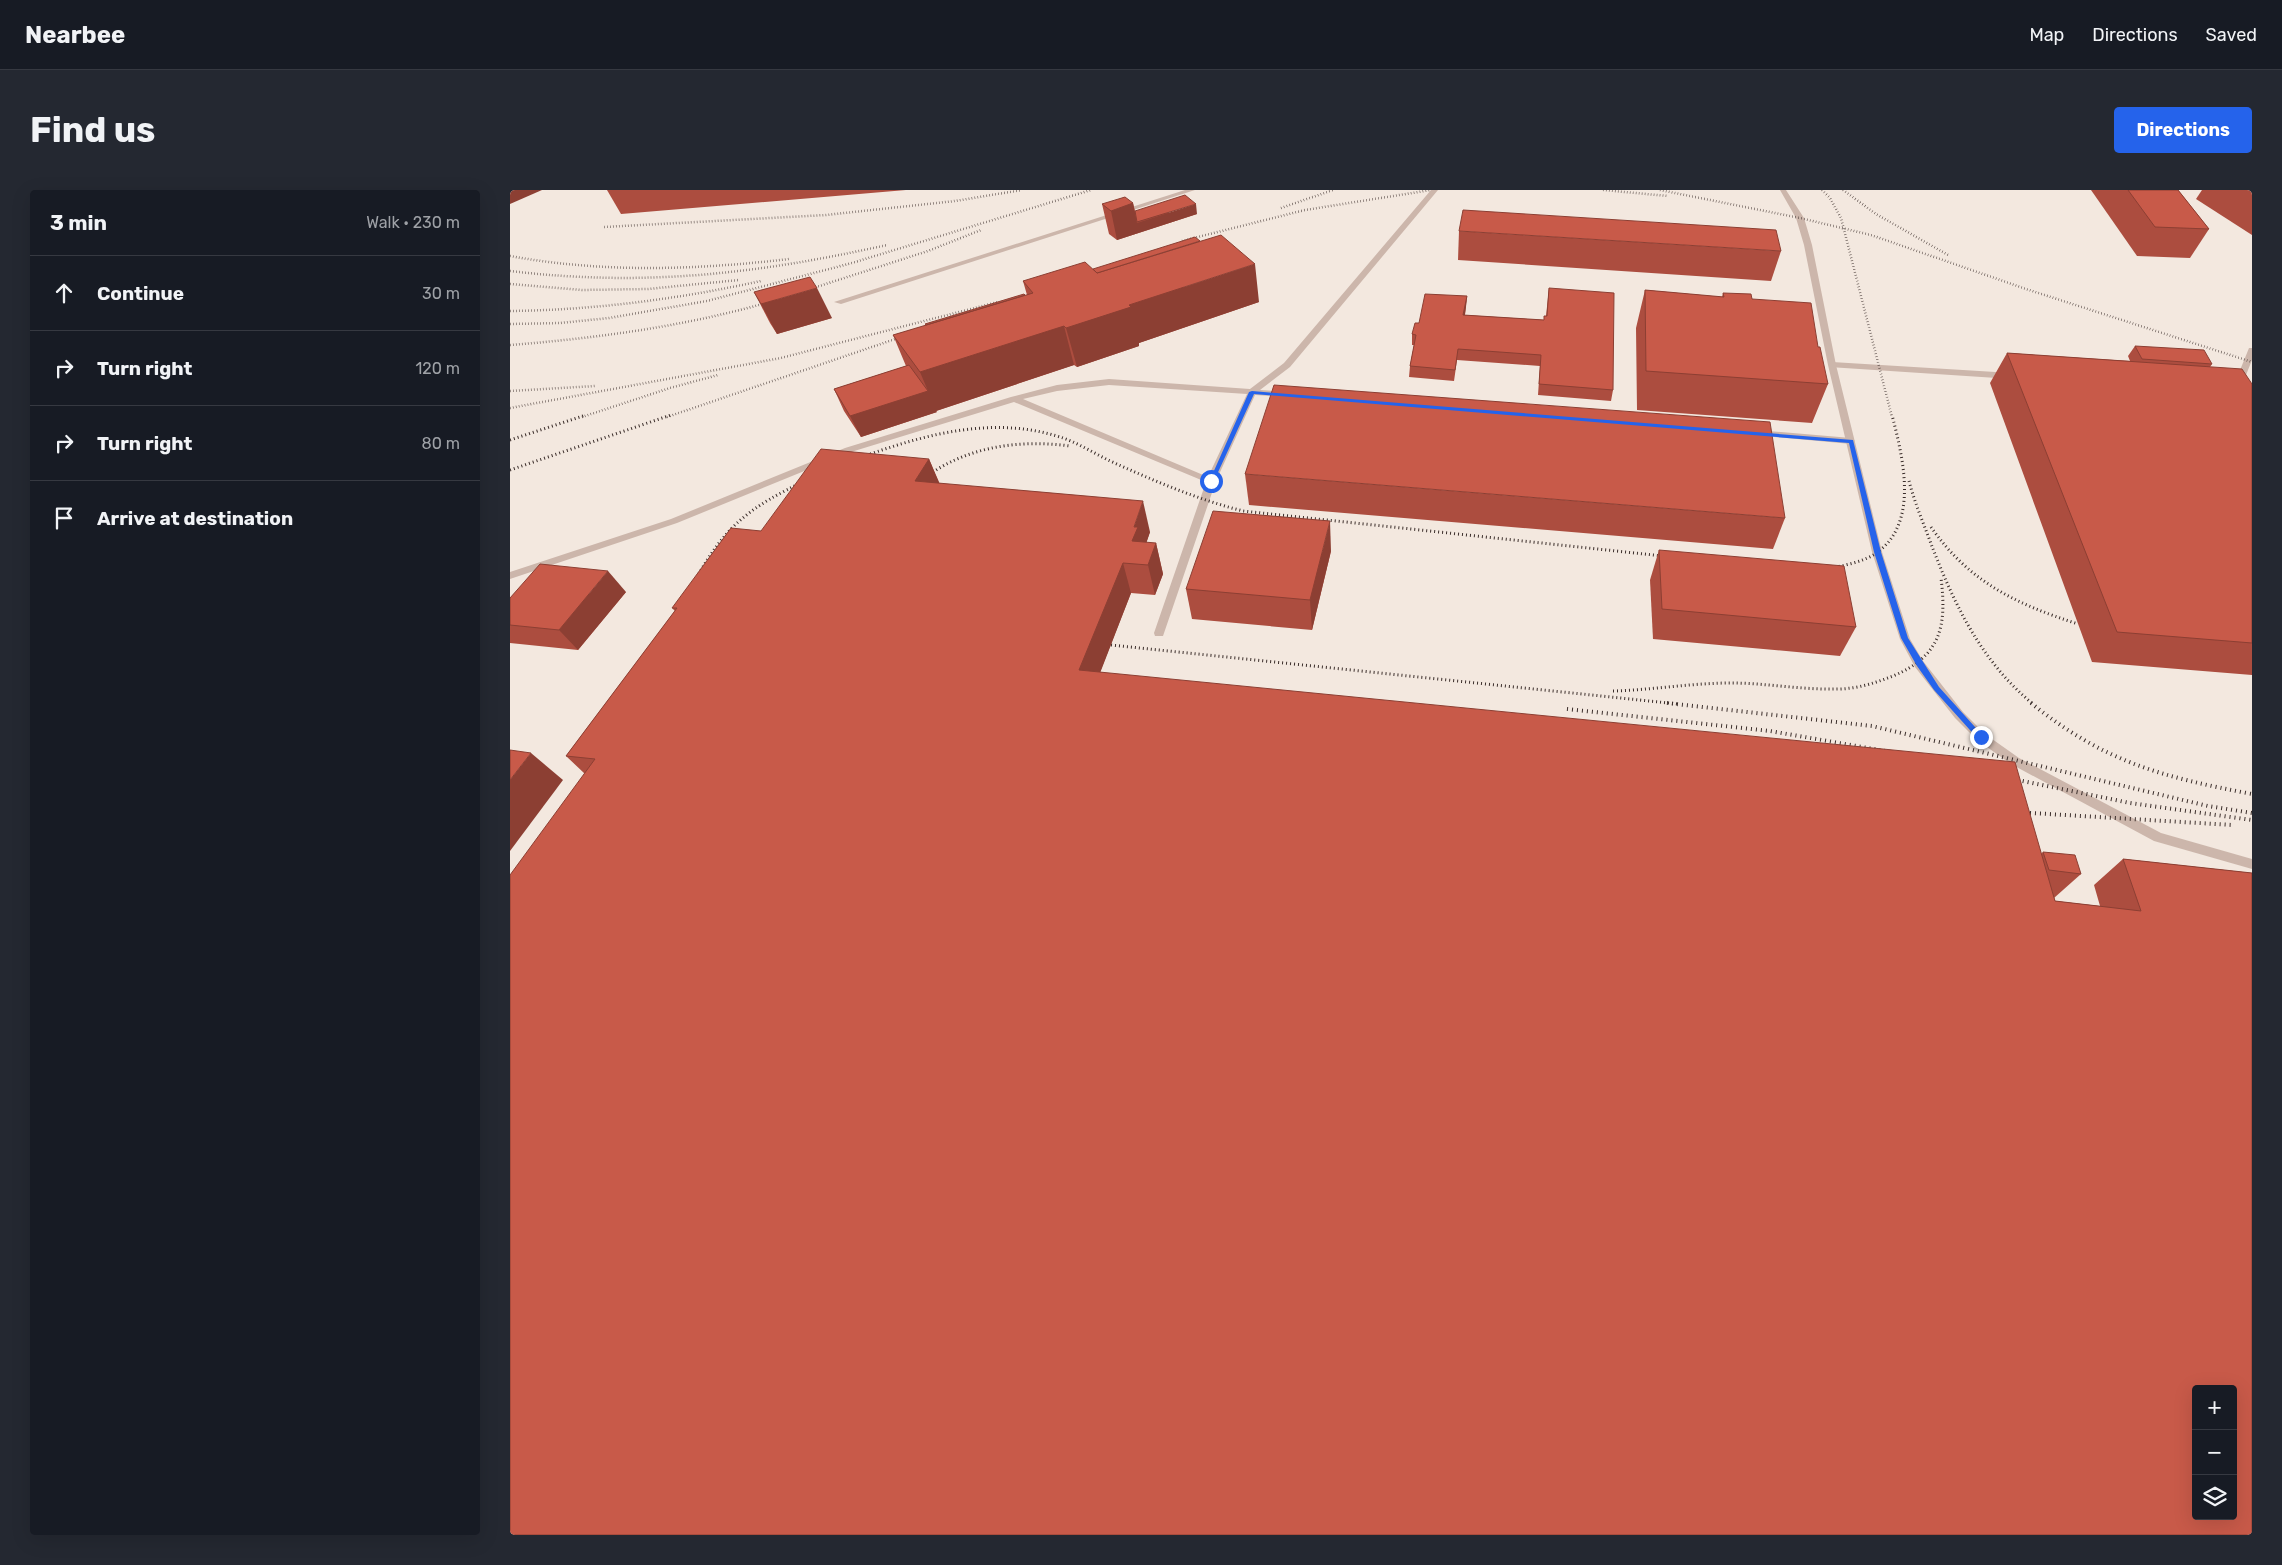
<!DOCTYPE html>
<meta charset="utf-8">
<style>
body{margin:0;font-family:Rubik,sans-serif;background:#242831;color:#f1f3f6}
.controls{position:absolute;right:15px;bottom:15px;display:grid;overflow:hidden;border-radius:5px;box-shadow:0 5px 20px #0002}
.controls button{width:45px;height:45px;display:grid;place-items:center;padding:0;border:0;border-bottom:1px solid #363941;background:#171b24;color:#f1f3f6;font:25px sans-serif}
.stop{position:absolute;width:15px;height:15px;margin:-11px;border:4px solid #2563eb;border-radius:50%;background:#fff}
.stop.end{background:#2563eb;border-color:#fff;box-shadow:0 1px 5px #0008}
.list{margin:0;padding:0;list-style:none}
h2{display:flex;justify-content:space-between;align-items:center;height:65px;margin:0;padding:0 20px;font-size:21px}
h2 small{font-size:16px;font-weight:400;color:#9ea1a6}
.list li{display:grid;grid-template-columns:32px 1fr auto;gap:15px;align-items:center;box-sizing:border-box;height:75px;padding:0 20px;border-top:1px solid #363941}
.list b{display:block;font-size:19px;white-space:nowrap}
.list em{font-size:16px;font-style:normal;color:#9ea1a6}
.icon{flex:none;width:28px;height:28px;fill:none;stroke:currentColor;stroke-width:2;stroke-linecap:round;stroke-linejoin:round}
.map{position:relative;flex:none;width:1742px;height:1345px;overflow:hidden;border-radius:5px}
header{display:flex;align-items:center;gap:30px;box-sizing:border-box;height:70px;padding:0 25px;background:#171b24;border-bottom:1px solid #363941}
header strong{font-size:24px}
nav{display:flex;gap:28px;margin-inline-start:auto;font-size:18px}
.intro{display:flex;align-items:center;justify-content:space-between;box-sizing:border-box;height:120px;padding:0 30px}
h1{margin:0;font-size:35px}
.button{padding:12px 22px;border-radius:5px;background:#2563eb;color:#fff;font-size:18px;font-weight:700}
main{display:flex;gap:30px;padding:0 30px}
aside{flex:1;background:#171b24;border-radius:5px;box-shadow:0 5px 20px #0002}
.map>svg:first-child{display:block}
</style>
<header>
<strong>Nearbee</strong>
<nav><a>Map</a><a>Directions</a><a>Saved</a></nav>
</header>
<div class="intro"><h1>Find us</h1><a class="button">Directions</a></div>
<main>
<aside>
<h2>3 min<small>Walk · 230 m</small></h2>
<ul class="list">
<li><svg class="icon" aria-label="ahead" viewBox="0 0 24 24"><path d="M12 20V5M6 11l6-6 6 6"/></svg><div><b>Continue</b></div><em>30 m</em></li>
<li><svg class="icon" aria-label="right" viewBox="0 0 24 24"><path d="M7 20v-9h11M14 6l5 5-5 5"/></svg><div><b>Turn right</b></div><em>120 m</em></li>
<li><svg class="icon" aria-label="right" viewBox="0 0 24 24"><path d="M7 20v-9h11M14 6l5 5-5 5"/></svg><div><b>Turn right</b></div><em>80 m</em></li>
<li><svg class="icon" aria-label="arrive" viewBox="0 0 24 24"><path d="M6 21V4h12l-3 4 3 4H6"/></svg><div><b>Arrive at destination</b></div></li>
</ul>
</aside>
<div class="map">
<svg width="1742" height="1345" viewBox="0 0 1742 1345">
<rect width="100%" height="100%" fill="#f3e8df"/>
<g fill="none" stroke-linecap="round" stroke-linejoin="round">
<g fill="#ccb6ab" fill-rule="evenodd">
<path d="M675,0H685L331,114L324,112Z"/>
<path d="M921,0H928L780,177L750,200L778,202L781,203V207L745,205L706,291L653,446H645L644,443L696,292L504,212L341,262L167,333L0,389V382L161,329L335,258L501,207L547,195L599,189L740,199L774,173ZM599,195L737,204L698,287L513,209L547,201Z"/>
<path d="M1739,158H1742V170L1732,195L1725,197L1724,195Z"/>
<path d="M1322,172L1502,183L1506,186L1502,189L1319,177V173Z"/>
<path d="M1246,240L1341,248L1345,251L1341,254L1243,245V241Z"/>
</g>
<path fill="#ccb6ab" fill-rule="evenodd" d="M1270,0H1276L1294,28L1302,55L1326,175L1372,362L1400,449L1413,471L1453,522L1475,544L1509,568L1651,643L1742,669V679L1644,651L1501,574L1467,550L1445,528L1405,477L1390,449L1362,362L1318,175L1294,55L1286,28Z"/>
<g stroke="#3a2d2a" stroke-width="2.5" stroke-dasharray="0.5 2.5" stroke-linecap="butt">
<path d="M1093,0L1158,6"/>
<path d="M1150,0L1290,28L1361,45L1516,99L1742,172"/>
<path d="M1312,0L1320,8L1331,28L1382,227"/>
<path d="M1333,0L1366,24L1438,65"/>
<path d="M771,18L823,0"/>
<path d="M94,37L316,25L445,11L512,0"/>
<path d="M672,51L795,20L921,0"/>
<path d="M0,66C93,83 185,80 279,69"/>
<path d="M0,81C134,97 246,84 377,55"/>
<path d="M0,94L72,100L138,99L229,90"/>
<path d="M294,101L418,61L471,40"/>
<path d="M0,121C85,120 168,109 251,91"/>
<path d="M0,134L50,133L99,128L197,111L342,73L581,0"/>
<path d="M0,155C89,148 177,136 263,111"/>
<path d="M0,201L85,196"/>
<path d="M0,218L271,168L488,112"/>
<path d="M72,227L160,198L208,185"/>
<path d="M157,227L397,145"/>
</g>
<g stroke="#3a2d2a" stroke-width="3" stroke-dasharray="1 3" stroke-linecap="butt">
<path d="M0,250L76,225"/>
<path d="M349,268C413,245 482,225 550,247C566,252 582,262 598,270C642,290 686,309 733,321L1162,367"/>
<path d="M0,280L161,225"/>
<path d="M413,289C455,257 508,249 560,256"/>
<path d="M1399,291C1405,314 1415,337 1423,359C1446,418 1473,473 1523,514"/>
<path d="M1421,337C1459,392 1506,414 1568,434"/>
<path d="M1321,378C1336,375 1352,372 1365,364C1410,334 1393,268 1382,225"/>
<path d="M185,391C215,335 240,317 297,290"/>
<path d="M601,455L1168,514"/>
<path d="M1103,501C1142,500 1181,493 1221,493C1256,493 1292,500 1327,499C1347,499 1365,493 1383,486C1431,466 1437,436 1431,388"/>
</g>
<g stroke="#3a2d2a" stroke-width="4" stroke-dasharray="1 4" stroke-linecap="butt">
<path d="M1157,513L1362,536L1698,616L1742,623"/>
<path d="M1521,513C1594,572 1652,587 1742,604"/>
<path d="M1057,519L1260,541L1381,562"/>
<path d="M1498,588L1620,613L1742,630"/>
<path d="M1505,622L1722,635"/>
</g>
</g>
<g fill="#ac4d3f">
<path d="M97,0H396L111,24Z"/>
<path d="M1581,0H1668L1699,39L1680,68L1627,66Z"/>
<path d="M1692,0H1742V45L1686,9Z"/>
<path d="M623,13L625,21L687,24L607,50L599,44L592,14Z"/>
<path d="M949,41L1271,61L1261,91L948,70Z"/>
<path d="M583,79L749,112L629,153V156L567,177L564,175L426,221L427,222L351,247L334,221L324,199L396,176L383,145L415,136V134L517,105L513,91Z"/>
<path d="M1039,98L1103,200L1101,211L1028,205L1030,176L947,170L944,191L899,187L900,176L904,155H902V144L909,133L957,106L955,125L1034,130L1036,126Z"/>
<path d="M1135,100L1212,107L1213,103L1242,109L1318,194L1302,233L1127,220L1126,138Z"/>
<path d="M244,102L322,128L267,144L260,133Z"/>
<path d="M1625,156L1702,174L1700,177L1742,194V485L1582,472L1480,193L1497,163L1620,171L1618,166Z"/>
<path d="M419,269L429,293L640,342L636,353H646L653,384L645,405L621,403L590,482L1531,664L1533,662L1571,684L1544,708L1545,711L1590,716L1584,695L1613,669L1742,683V1345L74,583L56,566L165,421L162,418L251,341Z"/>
<path d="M735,284L1275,328L1263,359L739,315Z"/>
<path d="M1149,360L1346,437L1330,466L1143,449L1140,390Z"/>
<path d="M821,361L802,440L682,429L676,399Z"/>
<path d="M116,402L68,460L0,453V408Z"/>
</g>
<g fill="#8c3f33">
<path d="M0,0H32L0,14Z"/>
<path d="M623,13L627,33L686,14L687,24L607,50L601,21Z"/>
<path d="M745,74L749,112L629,153V156L567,177L556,138L619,115Z"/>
<path d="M307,98L322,128L267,144L251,114Z"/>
<path d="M957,106L956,117L953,136V125Z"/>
<path d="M554,136L564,175L426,221L427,222L351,247L340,226L418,201L410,182Z"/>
<path d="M419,269L432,299L405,291Z"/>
<path d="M633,311L640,342L634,360L622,351L624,337Z"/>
<path d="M820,331L821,361L802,440L800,410Z"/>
<path d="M646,353L653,384L645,405L638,375Z"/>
<path d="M613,373L621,403L580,509L569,480Z"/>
<path d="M98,381L116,402L68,460L49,440Z"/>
<path d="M21,563L53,590L0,661V590Z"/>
</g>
<g fill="#c85a49" stroke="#8c3f33" fill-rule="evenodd">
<path d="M1618,0H1668L1699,39L1645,37Z"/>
<path d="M675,5L686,14L627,32L625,21Z"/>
<path d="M615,7L623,13L601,21L592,14Z"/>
<path d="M953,20L1266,40L1271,61L949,41Z"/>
<path d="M711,45L745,74L619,115L621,117L556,138L554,136L410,182L383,145L523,103L513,91L575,72L587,83Z"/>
<path d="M685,47L690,51L587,83L583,79Z"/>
<path d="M300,87L307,98L251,114L244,102Z"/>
<path d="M1039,98L1104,103L1103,200L1029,194L1031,165L948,159L945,180L900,176L906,145L902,144L905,133H909L915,104L957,106L953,125L1034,130V126H1037Z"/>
<path d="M1135,100L1214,107L1213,103L1241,104L1242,109L1301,113L1308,157H1310L1318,194L1136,181Z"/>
<path d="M514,104L515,105L416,135L415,134Z"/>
<path d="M1625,156L1694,160L1702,174L1632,169Z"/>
<path d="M1497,163L1732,179L1742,194V453L1607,442Z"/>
<path d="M399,175L418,201L340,226L324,199Z"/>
<path d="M764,195L1260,232L1275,328L735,284Z"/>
<path d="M311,259L419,269L405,291L633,311L624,337H628L622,351L646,353L638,375L613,373L569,480L1505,572L1545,711L1631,721L1613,669L1742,683V1345H0V685L85,569L56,566L167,418H162L221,338L251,341ZM1686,1199H1723V1326H1686Z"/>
<path d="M703,321L820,331L800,410L676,399Z"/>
<path d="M1149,360L1334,376L1346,437L1152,419Z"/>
<path d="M30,374L98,381L49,440L0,435V408Z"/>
<path d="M0,560L21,563L0,590Z"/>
<path d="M1533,662L1565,665L1571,684L1539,680Z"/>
</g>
<path fill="#2563eb" d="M742,201L1343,250L1371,362L1398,448L1429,497L1474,547L1468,549L1424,500L1407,476L1391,448L1364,362L1339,253L744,204L704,291L699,292L739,202Z"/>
</svg>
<div class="controls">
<button>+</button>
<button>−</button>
<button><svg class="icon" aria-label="layers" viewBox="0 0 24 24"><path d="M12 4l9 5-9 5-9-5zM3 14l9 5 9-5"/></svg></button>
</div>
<div class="stop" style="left:701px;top:291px"></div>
<div class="stop end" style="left:1471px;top:547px"></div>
</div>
</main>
